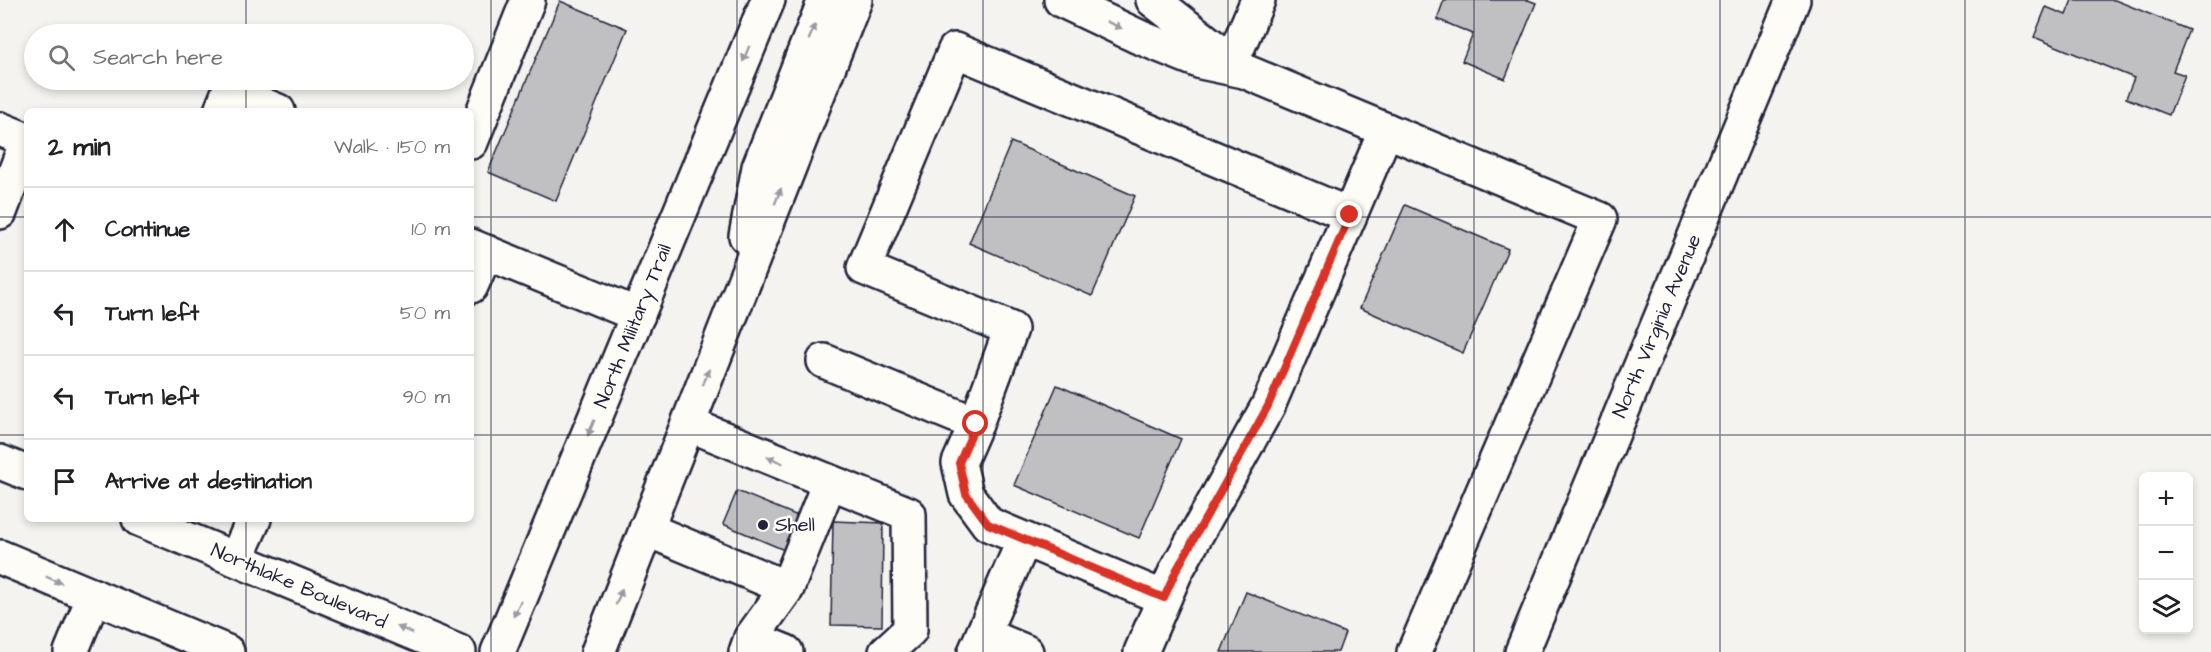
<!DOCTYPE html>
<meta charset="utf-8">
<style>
body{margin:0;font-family:"Architects Daughter",sans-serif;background:#f2f2f2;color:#202124}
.controls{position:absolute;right:18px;bottom:18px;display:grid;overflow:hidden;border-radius:9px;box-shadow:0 3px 9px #0003}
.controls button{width:54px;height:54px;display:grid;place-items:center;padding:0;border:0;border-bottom:2px solid #e0e0e0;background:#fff;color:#202124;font:30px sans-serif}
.stop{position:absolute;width:18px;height:18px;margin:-14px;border:4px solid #d93025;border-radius:50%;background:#fff}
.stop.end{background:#d93025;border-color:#fff;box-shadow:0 2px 6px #0008}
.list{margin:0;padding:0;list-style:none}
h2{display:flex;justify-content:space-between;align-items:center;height:78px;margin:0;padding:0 24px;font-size:26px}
h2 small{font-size:20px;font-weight:400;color:#757577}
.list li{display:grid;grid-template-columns:39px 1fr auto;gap:18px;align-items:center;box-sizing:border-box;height:84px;padding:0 24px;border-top:2px solid #e0e0e0}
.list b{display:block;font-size:22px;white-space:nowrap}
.list em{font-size:20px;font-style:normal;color:#757577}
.icon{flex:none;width:33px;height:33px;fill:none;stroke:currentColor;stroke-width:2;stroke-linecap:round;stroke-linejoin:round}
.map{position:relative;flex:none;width:2211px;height:652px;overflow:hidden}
.search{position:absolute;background:#fff;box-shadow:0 3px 9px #0003;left:24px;top:24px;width:450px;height:66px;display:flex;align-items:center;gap:15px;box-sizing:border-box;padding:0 21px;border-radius:33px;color:#757577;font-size:22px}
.panel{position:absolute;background:#fff;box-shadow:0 3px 9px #0003;left:24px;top:108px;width:450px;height:414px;border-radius:9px}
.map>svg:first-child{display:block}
</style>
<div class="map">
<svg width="2211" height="652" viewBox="0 0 2211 652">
<rect width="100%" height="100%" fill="#f4f3ef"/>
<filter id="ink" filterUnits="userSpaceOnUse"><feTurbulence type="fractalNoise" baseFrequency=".0167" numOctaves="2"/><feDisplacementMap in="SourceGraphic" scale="12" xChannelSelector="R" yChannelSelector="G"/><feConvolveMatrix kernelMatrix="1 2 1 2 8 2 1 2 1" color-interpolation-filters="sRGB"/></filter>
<g filter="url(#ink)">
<g fill="#c0bfc2" stroke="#22223b" stroke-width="1.5">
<path d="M1444,0H1528L1536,3L1505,79L1462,61L1473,34L1437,19Z"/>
<path d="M2072,0H2115L2189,30L2173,71L2185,75L2169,115L2126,98L2134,78L2034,37L2046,7L2066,15Z"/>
<path d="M560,1L627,29L556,201L488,172Z"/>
<path d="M1011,142L1135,196L1092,296L969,243Z"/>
<path d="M1405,205L1508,249L1463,353L1360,308Z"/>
<path d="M1057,385L1181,439L1139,538L1014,485Z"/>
<path d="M737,491L810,521L796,555L723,524Z"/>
<path d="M833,521L883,523L882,626L831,625Z"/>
<path d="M1246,592L1345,633L1338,652H1221Z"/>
</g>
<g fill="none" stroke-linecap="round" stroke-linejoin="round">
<defs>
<g id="minor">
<path d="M1061,0L1139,37L1201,62L1244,71L1600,219L1414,652"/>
<path d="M1153,0L1235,64"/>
<path d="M1232,61L1258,0"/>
<path d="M221,111L229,91L278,111"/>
<path d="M0,129L27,140"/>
<path d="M471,142L528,0"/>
<path d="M0,212L27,141"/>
<path d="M1350,215L1386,130"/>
<path d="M471,246L638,315"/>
<path d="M471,286L486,252"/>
<path d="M824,361L976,424"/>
<path d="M688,424L909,514L910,630L886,652"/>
<path d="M646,529L787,588L829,483"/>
<path d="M236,559L254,519"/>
<path d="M983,634L1026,652"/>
<path d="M751,638L787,588"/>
<path d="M71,652L94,596"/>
<path d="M746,652L751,638L786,652"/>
<path d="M975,652L1024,540"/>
<path d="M1141,652L1176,571L1268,406L1350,215L955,50L864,268L1011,329L976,424L959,463L966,494L988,524L1164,598"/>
<path d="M1522,652L1793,0"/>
</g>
<g id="major">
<path d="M746,236L759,167L825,0"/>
<path d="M0,462L27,473"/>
<path d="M139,519L459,652"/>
<path d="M0,557L227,652"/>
<path d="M498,652L768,0"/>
<path d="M598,652L855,0"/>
</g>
</defs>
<use href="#minor" stroke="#22223b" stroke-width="38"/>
<use href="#major" stroke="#22223b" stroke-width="38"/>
<use href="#minor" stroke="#fdfcf7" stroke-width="33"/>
<use href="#major" stroke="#fdfcf7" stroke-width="33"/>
</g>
<defs><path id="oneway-solid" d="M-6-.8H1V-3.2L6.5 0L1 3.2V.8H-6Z" transform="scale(1.5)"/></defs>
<g fill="#9a9aa2">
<use href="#oneway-solid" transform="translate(1114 25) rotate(25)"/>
<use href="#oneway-solid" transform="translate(812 32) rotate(-68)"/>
<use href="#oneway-solid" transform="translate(746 54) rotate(112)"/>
<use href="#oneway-solid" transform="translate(778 196) rotate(-68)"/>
<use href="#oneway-solid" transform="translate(706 377) rotate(-69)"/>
<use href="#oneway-solid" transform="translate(591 428) rotate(113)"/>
<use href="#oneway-solid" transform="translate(775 460) rotate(-157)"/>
<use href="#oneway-solid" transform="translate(54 580) rotate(23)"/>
<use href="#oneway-solid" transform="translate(619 597) rotate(-68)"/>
<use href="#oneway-solid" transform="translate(517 609) rotate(115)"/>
<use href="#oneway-solid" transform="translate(405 630) rotate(-157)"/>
</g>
</g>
<g fill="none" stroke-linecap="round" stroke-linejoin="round" filter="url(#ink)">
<path stroke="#d93025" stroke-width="8" d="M976,424L959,463L966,494L988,524L1164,598L1176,571L1268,406L1350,215"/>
</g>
<path fill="none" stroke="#22223b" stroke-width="1.5" stroke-opacity="0.55" d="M246,0V34M491,0V652M737,0V652M983,0V652M1228,0V652M1474,0V652M1720,0V652M1965,0V652M246,80V111M0,217H27M471,217H2211M0,435H27M471,435H2211M246,519V652"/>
<circle fill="#22223b" stroke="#fdfcf7" stroke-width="2" cx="763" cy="525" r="6"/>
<g text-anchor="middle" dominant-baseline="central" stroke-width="5" stroke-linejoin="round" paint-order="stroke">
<g font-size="20" fill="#22223b" stroke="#fdfcf7">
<text transform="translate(633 326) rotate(-68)">North Military Trail</text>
<text transform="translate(1657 326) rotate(-67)">North Virginia Avenue</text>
<text transform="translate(299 586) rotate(23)">Northlake Boulevard</text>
</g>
<g font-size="20" fill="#22223b" stroke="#fdfcf7" text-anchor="start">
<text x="775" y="525">Shell</text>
</g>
</g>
</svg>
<div class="controls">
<button>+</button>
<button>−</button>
<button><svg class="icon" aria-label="layers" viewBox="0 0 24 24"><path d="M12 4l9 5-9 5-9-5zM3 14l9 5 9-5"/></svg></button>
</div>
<div class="stop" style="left:976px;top:424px"></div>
<div class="stop end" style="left:1350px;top:215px"></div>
<div class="search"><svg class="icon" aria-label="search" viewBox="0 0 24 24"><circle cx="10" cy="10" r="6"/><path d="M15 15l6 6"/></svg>Search here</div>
<section class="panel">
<h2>2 min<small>Walk · 150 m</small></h2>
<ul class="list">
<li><svg class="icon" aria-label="ahead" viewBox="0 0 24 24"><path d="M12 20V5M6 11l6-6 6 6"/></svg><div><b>Continue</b></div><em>10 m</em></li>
<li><svg class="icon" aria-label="left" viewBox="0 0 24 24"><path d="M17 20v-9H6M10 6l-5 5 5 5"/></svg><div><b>Turn left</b></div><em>50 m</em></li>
<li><svg class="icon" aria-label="left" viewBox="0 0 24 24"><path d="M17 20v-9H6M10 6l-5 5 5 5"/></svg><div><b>Turn left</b></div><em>90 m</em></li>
<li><svg class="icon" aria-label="arrive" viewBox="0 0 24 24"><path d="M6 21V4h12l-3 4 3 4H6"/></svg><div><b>Arrive at destination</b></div></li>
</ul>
</section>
</div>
